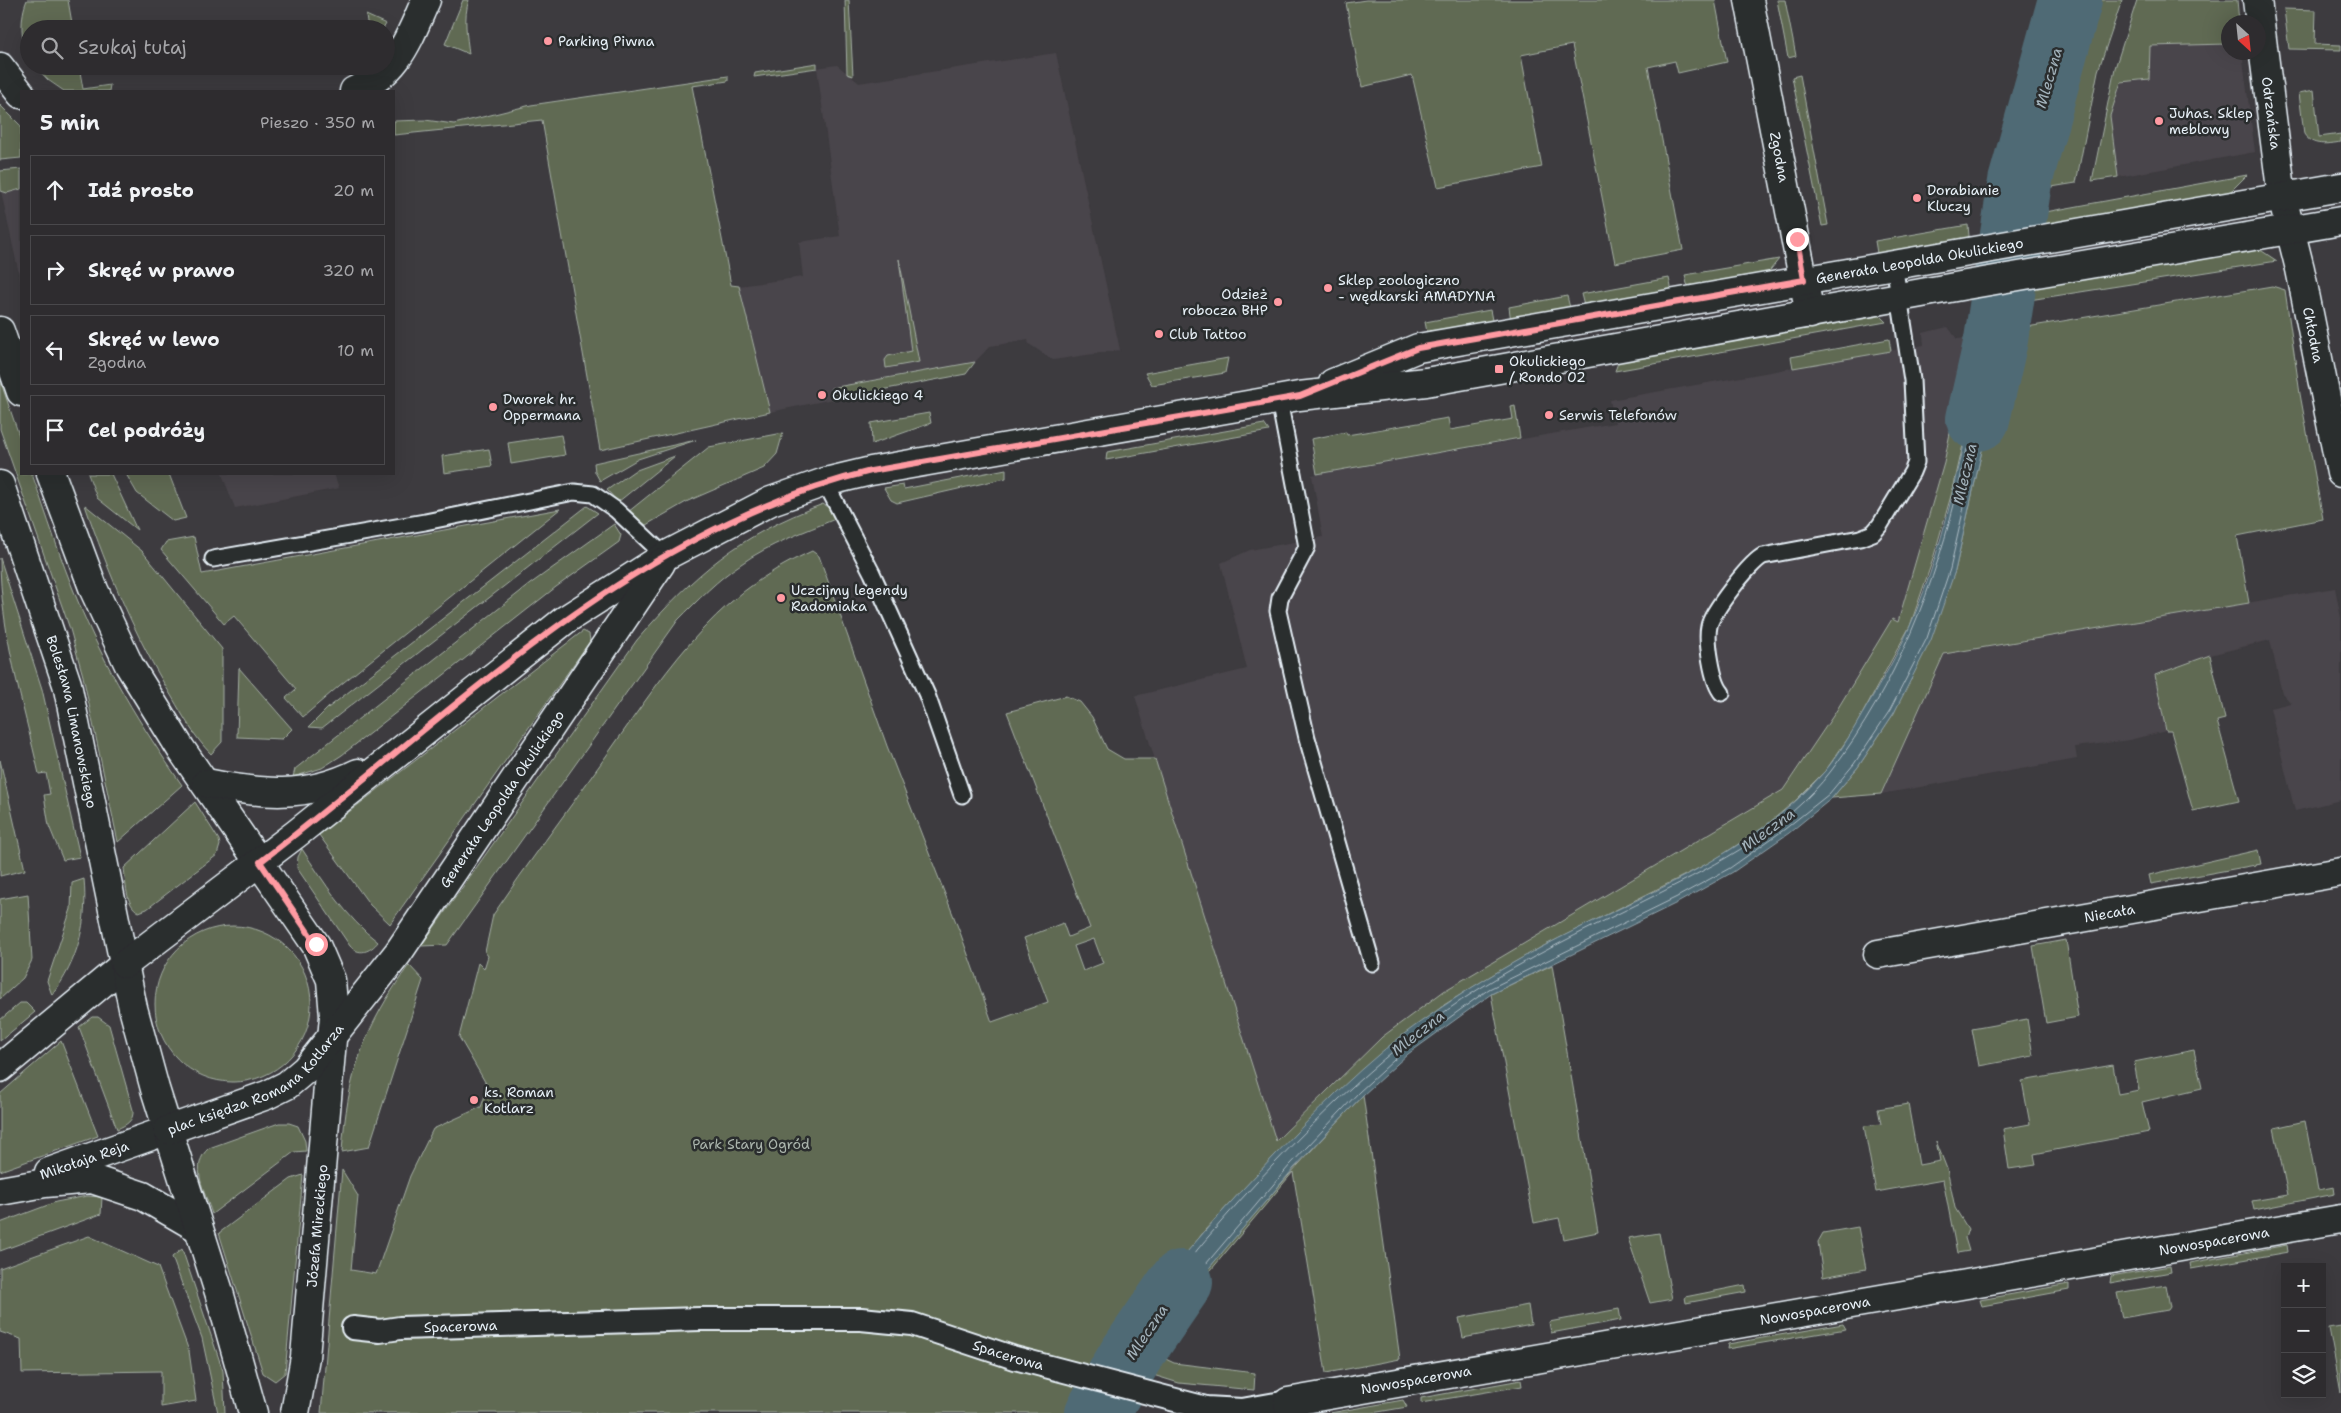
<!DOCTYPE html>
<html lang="pl">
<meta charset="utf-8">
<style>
body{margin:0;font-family:"Shantell Sans",sans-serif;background:#363437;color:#f1f3f6}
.controls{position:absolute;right:15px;bottom:15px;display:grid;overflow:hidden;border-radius:0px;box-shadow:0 5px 20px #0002}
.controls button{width:45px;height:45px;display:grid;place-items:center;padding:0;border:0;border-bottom:1px solid #49484b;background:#2e2c2f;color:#f1f3f6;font:25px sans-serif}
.compass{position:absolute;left:2221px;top:15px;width:45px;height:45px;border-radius:50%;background:#2e2c2f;box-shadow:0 5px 20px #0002;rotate:153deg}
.stop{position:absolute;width:15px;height:15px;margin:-11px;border:4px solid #ff9aa2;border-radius:50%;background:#fff}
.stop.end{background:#ff9aa2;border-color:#fff;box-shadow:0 1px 5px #0008}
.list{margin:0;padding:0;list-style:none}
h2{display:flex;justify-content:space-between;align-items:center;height:65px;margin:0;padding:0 20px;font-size:21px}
h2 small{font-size:16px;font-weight:400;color:#a7a7aa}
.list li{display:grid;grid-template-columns:32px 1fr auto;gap:15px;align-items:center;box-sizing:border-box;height:70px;margin:0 10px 10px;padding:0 10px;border:1px solid #49484b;border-radius:0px}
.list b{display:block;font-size:19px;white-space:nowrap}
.list p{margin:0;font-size:16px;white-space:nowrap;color:#a7a7aa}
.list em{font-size:16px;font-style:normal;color:#a7a7aa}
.icon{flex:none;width:28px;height:28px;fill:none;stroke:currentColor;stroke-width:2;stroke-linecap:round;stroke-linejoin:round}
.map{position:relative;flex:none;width:2341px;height:1413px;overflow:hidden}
.search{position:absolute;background:#2e2c2f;box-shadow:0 5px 20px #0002;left:20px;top:20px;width:375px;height:55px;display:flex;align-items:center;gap:12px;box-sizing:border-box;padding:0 18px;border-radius:28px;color:#a7a7aa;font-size:19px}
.panel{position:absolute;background:#2e2c2f;box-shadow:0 5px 20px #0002;left:20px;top:90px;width:375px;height:385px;border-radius:0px}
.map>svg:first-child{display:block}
</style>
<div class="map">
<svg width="2341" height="1413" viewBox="0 0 2341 1413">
<rect width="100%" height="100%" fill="#3d3b3f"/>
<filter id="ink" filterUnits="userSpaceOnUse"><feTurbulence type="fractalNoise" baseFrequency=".02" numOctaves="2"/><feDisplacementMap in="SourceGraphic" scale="10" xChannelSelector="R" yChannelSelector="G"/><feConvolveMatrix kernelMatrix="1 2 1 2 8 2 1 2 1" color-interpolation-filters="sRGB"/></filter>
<g filter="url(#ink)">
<g fill="#4a454b">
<path d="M2228,44V52L2242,53L2255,152L2118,177L2110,116L2121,82L2149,46Z"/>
<path d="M1056,53L1120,350L1053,360L1029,344L1028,340L990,346L975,362L832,388L833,399L770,412L739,286L803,277L799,242L840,236L817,68L837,65L859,83Z"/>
<path d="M21,189V283L1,191L7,193Z"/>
<path d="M1948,327L1957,339L1969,338L1944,463L1898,622L1892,619L1835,713L1783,790L1529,940L1382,1037L1275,1141L1135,696L1247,669L1221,563L1250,550L1323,537L1312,475L1615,423L1610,400L1924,345L1923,333Z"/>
<path d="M222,474H334L339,488L235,508Z"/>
<path d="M2335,588L2341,618V800L2295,811L2270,708L2291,703L2282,693L2270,640L2210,655L2155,674L2166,731L2129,740L2075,747L2077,759L1881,794L1944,654Z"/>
</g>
<g fill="#616b52" stroke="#a4aea5" fill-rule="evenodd">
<path d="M27,0H68L73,29H29V57C20,42 20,16 27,0Z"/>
<path d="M463,0H469C463,18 467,36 469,54L445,44Z"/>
<path d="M845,0H849L853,76L847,74Z"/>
<path d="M1366,0H1715L1727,62L1678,73L1675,61L1648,67L1683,250L1615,263L1572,45L1521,55L1542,167L1438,187L1412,75L1362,87L1346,3Z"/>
<path d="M1777,0H1785L1796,56L1788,58Z"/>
<path d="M2057,0H2063L2005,195L1997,197Z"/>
<path d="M2078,0H2122L2098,71L2076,183L2033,190L2032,164Z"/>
<path d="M2137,0H2237L2239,22H2228V44L2150,46L2149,79L2121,82L2110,116L2118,177L2092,181L2115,68Z"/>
<path d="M2284,9L2316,10L2315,44L2341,45V50L2289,49Z"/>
<path d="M366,15L386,24L383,29H368Z"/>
<path d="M817,63V68L754,77L755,73Z"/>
<path d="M35,66H79L83,89L110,85L109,91H64L48,80Z"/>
<path d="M1800,75L1828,225L1822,226L1792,77Z"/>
<path d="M728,76V81L692,86L731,285L739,286L770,412L600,450L542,120L394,135V121L425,120L454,124L531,105Z"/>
<path d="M2314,90L2319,137L2341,134V142C2328,144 2312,147 2304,134L2299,93Z"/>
<path d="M0,105L21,126V158L0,160Z"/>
<path d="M21,169V189L7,193L1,191L0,171Z"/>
<path d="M2247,175L2232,190L2223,195L2032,229L2040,213Z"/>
<path d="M1968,225L1969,236L1965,242L1882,256L1877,253L1875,241Z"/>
<path d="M2253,249L2262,251L2277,261L2023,301L2027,289Z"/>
<path d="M899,259L919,362L886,368L885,360L888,356L911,351Z"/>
<path d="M1779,259L1767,274L1693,289L1687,284L1685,275Z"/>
<path d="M1669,278L1671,287L1668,294L1584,306L1581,294Z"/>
<path d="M2272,286L2285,290L2300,394L2323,519L2237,536L2249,603L1944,654L1881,794L1832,798L1858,767L1894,713L1955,571L2009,330Z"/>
<path d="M1567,296L1570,308L1511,322L1509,307Z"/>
<path d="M1490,310L1493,325L1428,337L1425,322Z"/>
<path d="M1877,313L1886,322L1615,371L1620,357Z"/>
<path d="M1988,334L1954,485L1933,559L1910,626L1853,731L1826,770L1795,801L1764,827L1713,861L1540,948L1494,974L1444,1005L1361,1071L1279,1151L1205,1230L1116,1350V1413H321L342,1170L358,1196L351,1270L376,1274L410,1176L433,1129L481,1107L488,1087L459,1037L478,963L484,969L488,956L485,952L493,915C527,864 564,816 599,766C661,680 710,595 812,551L819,556L887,746L961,935L992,1022L1048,1002L1024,938L1063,923L1068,937L1090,928L1007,712L1066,696L1080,702L1092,717L1107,749L1124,759H1155L1276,1141L1382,1037L1444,991L1783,790L1835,713L1892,619L1898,622L1944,463L1969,338ZM1094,939L1103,963L1083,971L1074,946Z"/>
<path d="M1889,339L1891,351L1793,368L1791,357Z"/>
<path d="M1228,358L1225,373L1152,385L1145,373Z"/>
<path d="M975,362L966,374L833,399L831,388Z"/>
<path d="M0,380L21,441V474H32C47,516 60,558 77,599C104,666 141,726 182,785L118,842L83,676L70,629L0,429Z"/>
<path d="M1515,406L1520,438L1317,474L1311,439L1346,432L1347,435L1448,418L1450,430L1513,419L1511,407Z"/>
<path d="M929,413L931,423L872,444L871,423Z"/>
<path d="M1264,424L1269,431L1106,460L1107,452Z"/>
<path d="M783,433L777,454L764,468L688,501L646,525L628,512L709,447Z"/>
<path d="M561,435L565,455L511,464L508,443Z"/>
<path d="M696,440L638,459L600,481L595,472L594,463Z"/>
<path d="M489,449L492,466L444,473L442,456Z"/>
<path d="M675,456L618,502L607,490L634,471Z"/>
<path d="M1006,469V478L897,503L891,500L884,488L903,485L904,489Z"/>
<path d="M88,474H111L137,530L97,498Z"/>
<path d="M126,474H169L186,518L173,521L137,493Z"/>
<path d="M823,504L830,509L835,519C804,532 769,544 741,564C718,579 698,600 678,620L447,945L421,946L637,640C695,573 739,535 823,504Z"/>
<path d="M85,505L142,551L222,649V742L211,754C195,738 183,716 172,697C135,636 108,572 85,505Z"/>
<path d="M587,506L598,513L322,728L309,727L328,708Z"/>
<path d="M560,509L339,686L303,717L286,698L296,689L234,616L224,624L161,550L166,542L194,537L202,574Z"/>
<path d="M614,524L621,535L619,542L556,587L342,755L322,768L293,777L295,769L530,584Z"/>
<path d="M0,558L42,689L80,857L63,860L49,826L44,795L50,794L46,773L39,774C23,703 0,631 0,558Z"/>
<path d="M583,631L589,634L590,641L390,924L370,905L319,835Z"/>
<path d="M2210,655L2225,719L2217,721L2239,801L2193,811L2171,731H2166L2155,675Z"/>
<path d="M239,668L292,729L282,739L237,737Z"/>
<path d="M0,760L25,870L0,876Z"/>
<path d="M195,802L219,840L220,845L217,855L147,909L139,912C125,905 126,882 124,868Z"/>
<path d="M302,849C324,882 346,918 378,942C370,952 359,956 350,946L297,868L298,857Z"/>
<path d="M2258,850L2261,864L2151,884L2149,875Z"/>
<path d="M84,879C88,921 78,962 52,995L47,981L71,909L72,883Z"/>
<path d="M28,894L32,960L23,978L0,999V899Z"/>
<circle cx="233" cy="1004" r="78"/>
<path d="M2066,940L2078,1017L2046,1023L2033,946Z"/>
<path d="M409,965L423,980L369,1147L342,1152C347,1075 364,1028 409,965Z"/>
<path d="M1552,965L1598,1232L1564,1239L1559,1218L1534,1223L1491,994Z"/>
<path d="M20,1003H26L35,1012L0,1041V1020Z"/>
<path d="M92,1017H98L109,1025L133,1110C134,1121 126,1125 117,1129L79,1027Z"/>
<path d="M2027,1019L2033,1056L1979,1066L1972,1029Z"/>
<path d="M61,1041L98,1136L0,1171V1094Z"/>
<path d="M2194,1050L2202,1088L2142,1102L2149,1132L2034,1154L2036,1165L2009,1169L2003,1129L2030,1124L2022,1081L2113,1065L2118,1094L2139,1090L2134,1062Z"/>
<path d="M1363,1095L1400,1359L1326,1373L1293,1172L1190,1295L1151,1352L1174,1363L1255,1373L1254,1390L1179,1383L1140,1371L1146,1360L1141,1358C1207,1263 1284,1179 1363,1095Z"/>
<path d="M1908,1104L1919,1165L1940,1161L1936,1141L1947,1169L1955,1208L1968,1229L1965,1238L1969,1251L1957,1253L1943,1180L1876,1192L1864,1126L1881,1124L1878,1109Z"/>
<path d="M2305,1121L2318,1190L2334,1187L2335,1194L2254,1210L2252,1201L2288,1195L2274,1128Z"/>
<path d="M279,1123H289L298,1126L305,1141L306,1151L294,1152L212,1214C205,1192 189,1165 209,1148Z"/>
<path d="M303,1175L285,1373L275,1381L263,1373L219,1233L291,1179Z"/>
<path d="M87,1196L102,1197L101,1214L0,1251V1223L56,1202Z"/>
<path d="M1858,1227L1866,1269L1823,1277L1818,1242L1823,1233Z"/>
<path d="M1659,1233L1672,1299L1650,1303L1628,1238Z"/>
<path d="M89,1236L158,1267L189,1351L196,1401L161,1407V1371L22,1373L21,1339L0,1332V1268Z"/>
<path d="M2287,1245L2288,1252L2191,1269L2190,1263Z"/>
<path d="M182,1249L223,1371L225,1413H218L202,1338L172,1257Z"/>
<path d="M2170,1266L2171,1272L2110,1283L2111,1276Z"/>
<path d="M2069,1284V1290L1982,1306L1980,1300Z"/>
<path d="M1745,1285L1746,1292L1686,1303L1685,1297Z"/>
<path d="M2166,1285L2170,1307L2168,1310L2122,1318L2117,1293Z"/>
<path d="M1528,1305L1531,1325L1463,1338L1459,1318Z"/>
<path d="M1619,1309L1621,1320L1551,1333L1549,1322Z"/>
<path d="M1843,1324L1846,1329L1727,1349L1728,1344Z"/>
<path d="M2341,1326V1393L2329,1328Z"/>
<path d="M1521,1380L1522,1386L1421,1403V1398Z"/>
<path d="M1403,1400L1407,1407L1372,1413H1330Z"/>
</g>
<g fill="#506a75" stroke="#8da0a9">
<path d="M2063,0H2078L2032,164L2033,190L2005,195Z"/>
<path d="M2009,330L1955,571L1931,640L1894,713L1858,767L1832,798L1789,833L1733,872L1679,902L1491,994L1408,1054L1363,1095L1294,1168L1182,1300L1141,1358L1116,1350C1151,1291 1196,1240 1242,1190C1293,1136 1345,1079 1404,1034C1447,1002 1493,973 1540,948C1638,896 1751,857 1825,771C1841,752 1854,728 1867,706C1882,680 1898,654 1910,626C1949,537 1966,429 1988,334Z"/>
<path d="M1081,1405L1108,1413H1078Z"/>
</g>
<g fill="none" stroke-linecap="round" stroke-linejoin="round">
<g stroke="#abbbc4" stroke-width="1">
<path d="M2055,52L2057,55L2027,163V185L2015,188L2013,185L2052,54Z"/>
<path d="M1994,338L2000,337L2002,340L1950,569L1927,638L1890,710L1854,764L1829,794L1785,829L1730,868L1677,897L1489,989L1405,1050L1359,1092L1290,1165L1178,1297L1140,1351L1126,1347V1344C1166,1285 1209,1234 1257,1182C1330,1104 1403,1034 1495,979C1547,948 1602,922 1656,895C1719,863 1787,829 1831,771C1896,686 1936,584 1960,480C1967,449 1974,417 1982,385C1985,370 1987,352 1994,338Z"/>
</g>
<g stroke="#506a75" stroke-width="64">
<path d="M1978,419L1996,340L2020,182L2070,0"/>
<path d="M1097,1413L1131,1355L1181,1282"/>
</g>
<defs>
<g id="service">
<path d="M1279,400L1307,547L1280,598L1278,611L1307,738L1372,963"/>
<path d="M825,482L872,573L927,695L962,795"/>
<path d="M213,559L425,522L574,492L593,494L616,510L665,556"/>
<path d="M1722,693C1712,682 1706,640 1709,626C1711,613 1751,561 1763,556L1860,538L1873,533L1880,525L1912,472L1916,462L1912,380L1894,264"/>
</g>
<g id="pedestrian">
<path id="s1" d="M353,1328L380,1331L400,1328L700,1319H861L912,1324L1015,1358L1206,1408L1242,1410L1288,1402"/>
</g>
<g id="minor">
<path id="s2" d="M1749,0L1810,314"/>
<path id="s3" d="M2257,0L2282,197L2300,269L2341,473"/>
<path d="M0,67L21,94"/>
<path d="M354,91C399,72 408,40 426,0"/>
<path id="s4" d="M1878,954L2341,872"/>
<path id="s5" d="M1290,1413L1288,1402L2341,1219"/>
</g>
<g id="tertiary">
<path d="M0,1068L125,964"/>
<path d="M49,1172L168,1130"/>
<path d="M0,1191L45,1183L92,1179L143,1196L198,1228"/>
</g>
<g id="secondary">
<path d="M0,331L21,392"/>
<path id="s6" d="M1333,383L1418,348L2341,187"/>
<path d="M51,474L94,590L129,665L181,749L316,945L331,980L334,1016L305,1357L295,1413"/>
<path id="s7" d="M0,485L67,684L133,1008L155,1089L219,1292L253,1413"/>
<path d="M206,783C260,794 306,799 358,773"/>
<path d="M125,964L296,834L565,620L665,556L771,501L825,482L871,471L1299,396L1426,382L1499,369L1966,285L2341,221"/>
<path id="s8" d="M168,1130L267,1095L287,1085L306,1069L398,953L661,563"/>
</g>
</defs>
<use href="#service" stroke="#e8f1f8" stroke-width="19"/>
<use href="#pedestrian" stroke="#e8f1f8" stroke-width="26"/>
<use href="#minor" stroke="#e8f1f8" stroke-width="31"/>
<use href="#tertiary" stroke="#e8f1f8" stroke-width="31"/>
<use href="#secondary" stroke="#e8f1f8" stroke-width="31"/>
<use href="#service" stroke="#2a2d2e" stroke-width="15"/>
<use href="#pedestrian" stroke="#2a2d2e" stroke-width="22"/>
<use href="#minor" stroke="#2a2d2e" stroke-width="28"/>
<use href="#tertiary" stroke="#2a2d2e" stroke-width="28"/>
<use href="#secondary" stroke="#2a2d2e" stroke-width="28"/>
</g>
</g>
<g fill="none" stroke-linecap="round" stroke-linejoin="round" filter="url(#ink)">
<path stroke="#ff9aa2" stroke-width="6" d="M316,944L260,862C448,718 634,527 871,471L1300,396L1418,348L1804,280L1797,239"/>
</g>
<g fill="#ff9aa2" stroke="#2a2d2e" stroke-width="2">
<circle cx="548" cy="41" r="5"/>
<circle cx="2159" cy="121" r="5"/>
<circle cx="1917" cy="198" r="5"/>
<circle cx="1328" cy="288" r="5"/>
<circle cx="1278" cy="302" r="5"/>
<circle cx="1159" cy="334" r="5"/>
<rect x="1494" y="364" width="10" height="10" rx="2.5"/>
<circle cx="822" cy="395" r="5"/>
<circle cx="493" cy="407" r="5"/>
<circle cx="1549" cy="415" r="5"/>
<circle cx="781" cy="598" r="5"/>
<circle cx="474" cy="1100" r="5"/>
</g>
<g text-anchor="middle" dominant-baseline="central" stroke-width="5" stroke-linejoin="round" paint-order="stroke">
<g font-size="14" fill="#e8f1f8" stroke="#2a2d2e" text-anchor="start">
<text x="558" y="41">Parking Piwna</text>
<text x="2169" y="113">Juhas. Sklep<tspan x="2169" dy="16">meblowy</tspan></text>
<text x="1927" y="190">Dorabianie<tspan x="1927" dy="16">Kluczy</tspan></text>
<text x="1338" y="280">Sklep zoologiczno<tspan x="1338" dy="16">- wędkarski AMADYNA</tspan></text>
<text x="1268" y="294" text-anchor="end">Odzież<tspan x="1268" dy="16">robocza BHP</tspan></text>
<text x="1169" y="334">Club Tattoo</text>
<text x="1509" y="361">Okulickiego<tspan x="1509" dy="16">/ Rondo 02</tspan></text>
<text x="832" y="395">Okulickiego 4</text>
<text x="503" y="399">Dworek hr.<tspan x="503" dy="16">Oppermana</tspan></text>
<text x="1559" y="415">Serwis Telefonów</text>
<text x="791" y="590">Uczcijmy legendy<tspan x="791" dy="16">Radomiaka</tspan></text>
<text x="484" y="1092">ks. Roman<tspan x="484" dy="16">Kotlarz</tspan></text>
</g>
<g font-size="14" fill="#e8f1f8" stroke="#2a2d2e">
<text stroke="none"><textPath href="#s3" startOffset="114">Odrzańska</textPath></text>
<text stroke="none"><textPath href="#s2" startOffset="160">Zgodna</textPath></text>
<text stroke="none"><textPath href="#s6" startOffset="601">Generała Leopolda Okulickiego</textPath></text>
<text stroke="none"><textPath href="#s3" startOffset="340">Chłodna</textPath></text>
<text stroke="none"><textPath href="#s7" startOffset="248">Bolesława Limanowskiego</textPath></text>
<text stroke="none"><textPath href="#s8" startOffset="486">Generała Leopolda Okulickiego</textPath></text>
<text stroke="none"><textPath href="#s4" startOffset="235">Niecała</textPath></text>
<text stroke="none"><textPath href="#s8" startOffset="104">plac księdza Romana Kotlarza</textPath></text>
<text transform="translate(84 1160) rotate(-19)">Mikołaja Reja</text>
<text transform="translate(317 1226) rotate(-85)">Józefa Mireckiego</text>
<text stroke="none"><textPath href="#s5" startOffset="951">Nowospacerowa</textPath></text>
<text stroke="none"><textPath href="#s5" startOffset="546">Nowospacerowa</textPath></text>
<text stroke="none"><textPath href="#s1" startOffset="108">Spacerowa</textPath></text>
<text stroke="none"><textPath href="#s1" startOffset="661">Spacerowa</textPath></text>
<text stroke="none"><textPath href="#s5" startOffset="141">Nowospacerowa</textPath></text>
</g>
<g font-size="14" fill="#abb5ad" stroke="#2a2d2e">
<text x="751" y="1144">Park Stary Ogród</text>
</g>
<g font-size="15" font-style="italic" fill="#a4b4bd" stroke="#2a2d2e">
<text transform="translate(2049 78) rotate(-74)">Mleczna</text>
<text transform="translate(1965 474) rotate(-77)">Mleczna</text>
<text transform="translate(1768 830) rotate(-36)">Mleczna</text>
<text transform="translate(1418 1033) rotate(-38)">Mleczna</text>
<text transform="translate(1147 1332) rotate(-56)">Mleczna</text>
</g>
</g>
</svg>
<div class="controls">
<button>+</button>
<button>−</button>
<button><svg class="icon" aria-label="layers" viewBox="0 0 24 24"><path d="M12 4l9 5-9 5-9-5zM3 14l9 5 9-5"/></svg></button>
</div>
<svg class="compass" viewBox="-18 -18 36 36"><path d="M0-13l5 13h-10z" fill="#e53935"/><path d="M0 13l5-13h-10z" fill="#a7a7aa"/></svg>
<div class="stop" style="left:316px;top:944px"></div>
<div class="stop end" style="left:1797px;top:239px"></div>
<div class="search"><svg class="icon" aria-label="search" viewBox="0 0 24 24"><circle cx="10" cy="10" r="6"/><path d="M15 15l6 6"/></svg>Szukaj tutaj</div>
<section class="panel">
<h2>5 min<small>Pieszo · 350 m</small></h2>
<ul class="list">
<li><svg class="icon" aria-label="ahead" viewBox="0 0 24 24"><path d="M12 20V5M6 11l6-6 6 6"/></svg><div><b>Idź prosto</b></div><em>20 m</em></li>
<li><svg class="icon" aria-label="right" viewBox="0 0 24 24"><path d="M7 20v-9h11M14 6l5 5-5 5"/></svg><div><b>Skręć w prawo</b></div><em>320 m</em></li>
<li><svg class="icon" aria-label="left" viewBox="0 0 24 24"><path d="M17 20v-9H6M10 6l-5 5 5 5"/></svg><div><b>Skręć w lewo</b><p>Zgodna</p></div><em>10 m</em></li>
<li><svg class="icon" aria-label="arrive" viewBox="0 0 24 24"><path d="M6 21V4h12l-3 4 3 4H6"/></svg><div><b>Cel podróży</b></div></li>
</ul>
</section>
</div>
